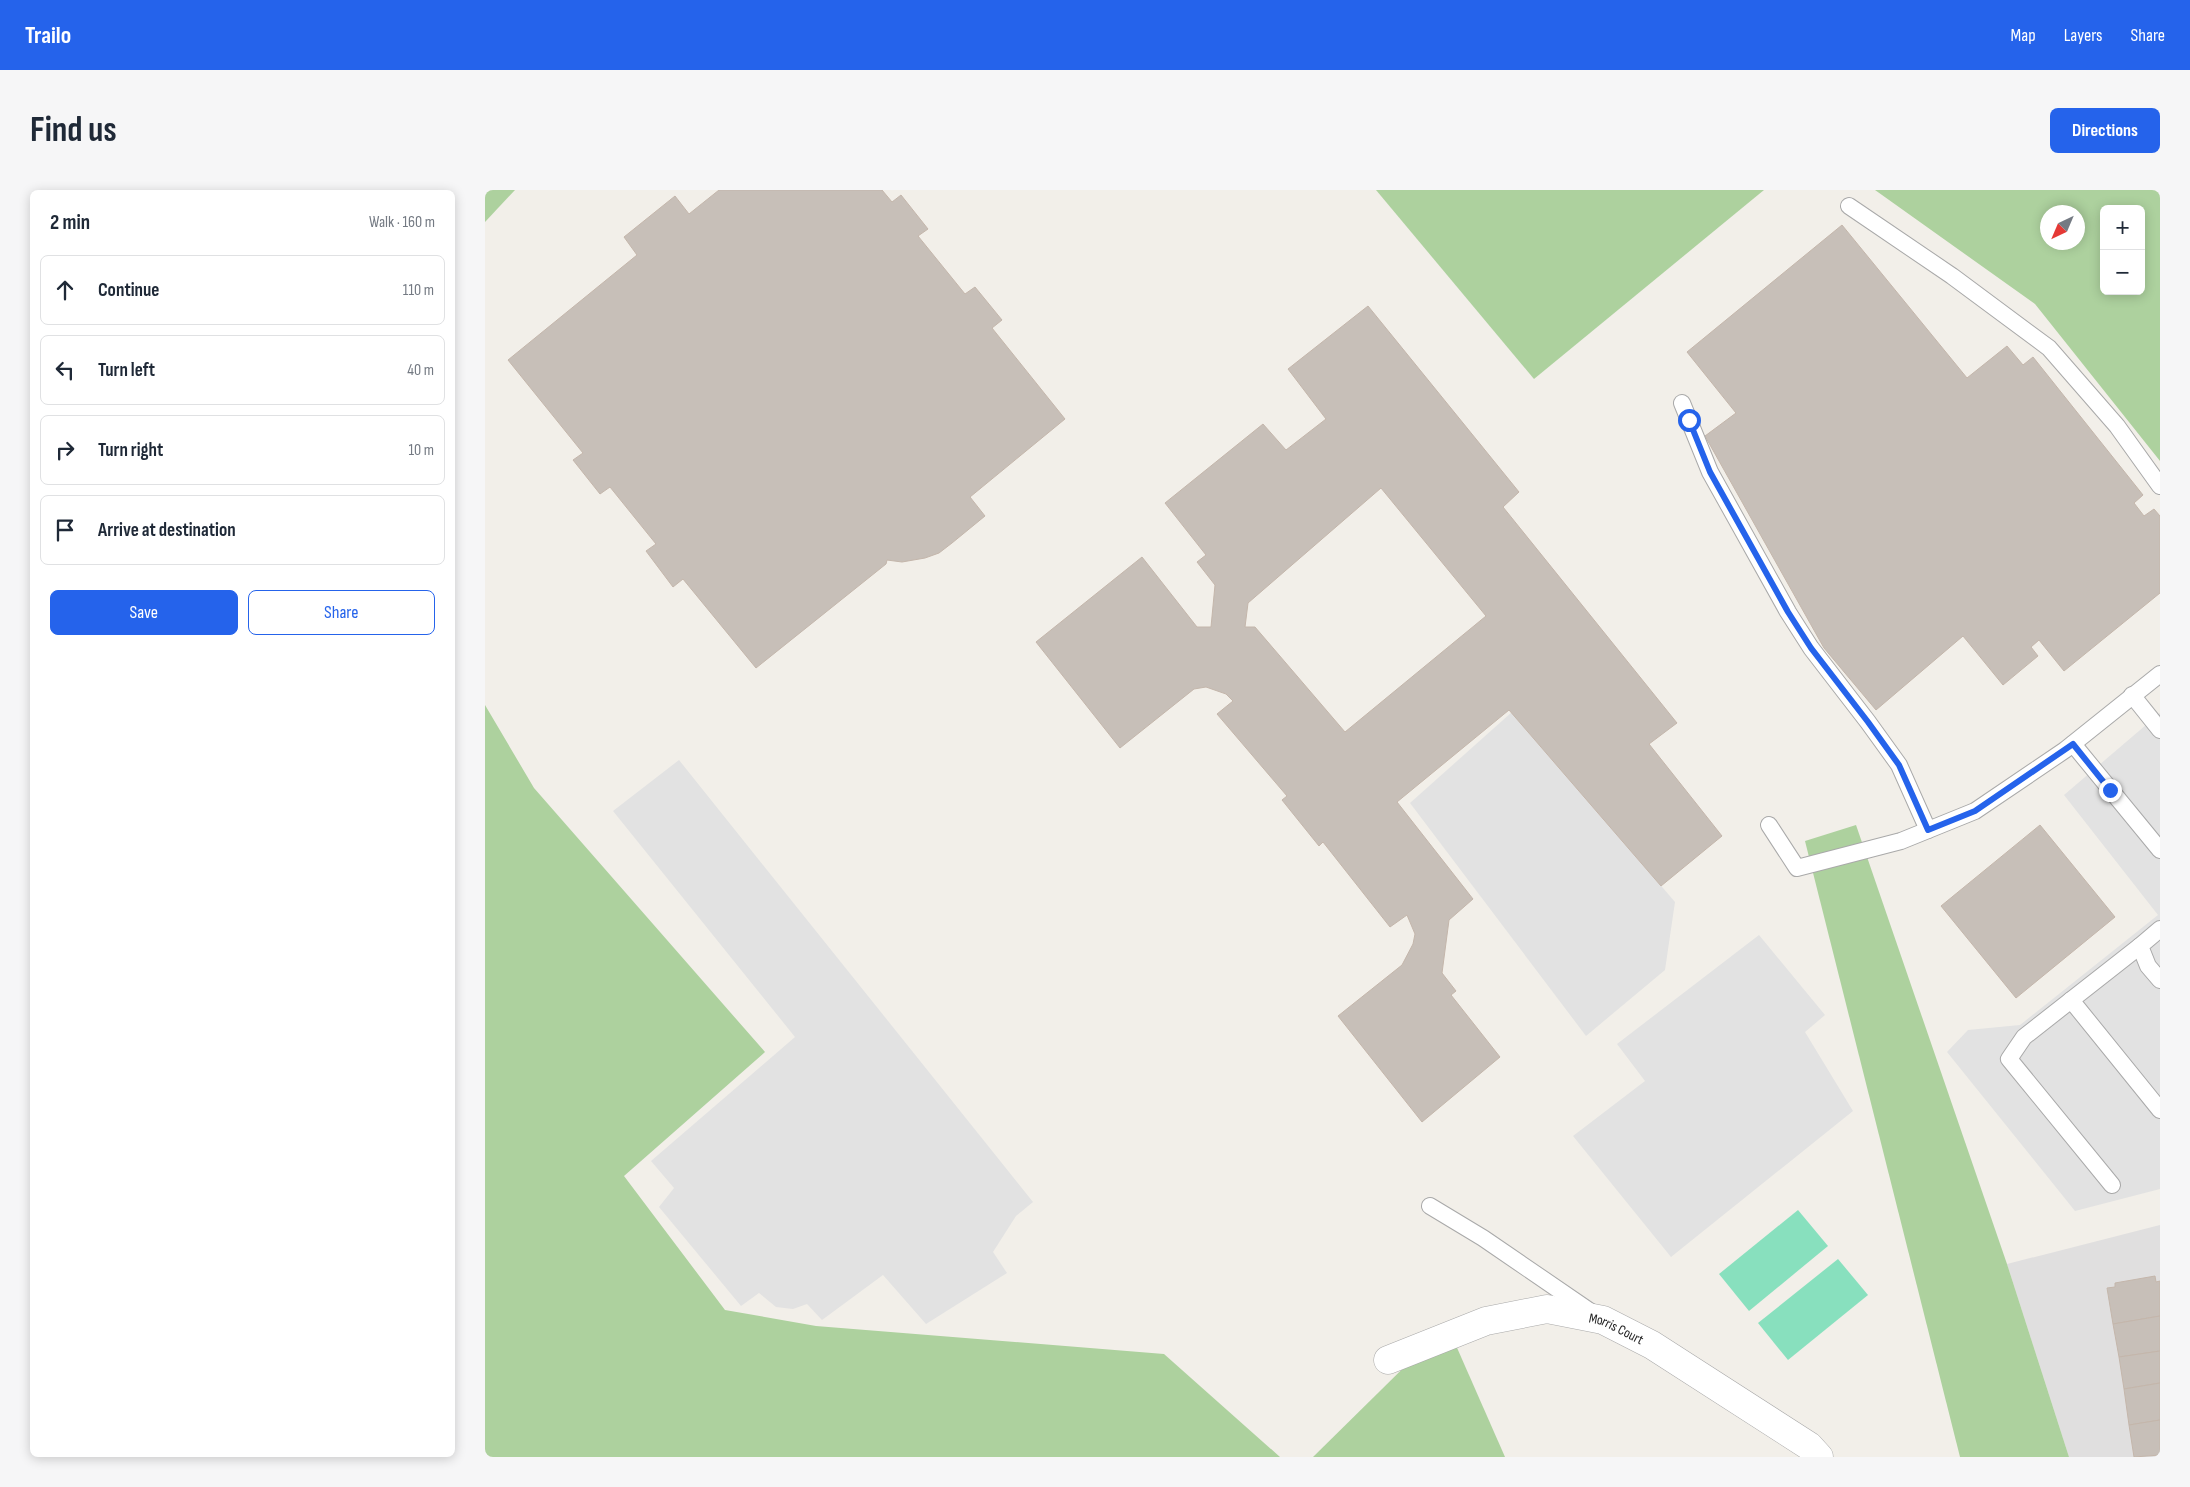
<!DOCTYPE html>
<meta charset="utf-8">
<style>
body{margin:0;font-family:"Sofia Sans Condensed",sans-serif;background:#f6f6f7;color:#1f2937}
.controls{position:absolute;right:15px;top:15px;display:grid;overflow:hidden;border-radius:8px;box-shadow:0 2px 12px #0003}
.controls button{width:45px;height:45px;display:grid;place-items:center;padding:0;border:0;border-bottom:1px solid #e0e1e3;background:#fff;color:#1f2937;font:25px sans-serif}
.compass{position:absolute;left:1555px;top:15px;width:45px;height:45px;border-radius:50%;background:#fff;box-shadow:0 2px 12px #0003;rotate:224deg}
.stop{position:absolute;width:15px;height:15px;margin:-11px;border:4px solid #2563eb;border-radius:50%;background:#fff}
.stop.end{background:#2563eb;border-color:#fff;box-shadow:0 1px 5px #0008}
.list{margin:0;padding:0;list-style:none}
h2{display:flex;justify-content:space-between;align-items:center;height:65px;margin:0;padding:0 20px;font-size:21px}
h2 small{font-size:16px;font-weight:400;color:#747a83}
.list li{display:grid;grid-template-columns:32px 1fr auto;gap:15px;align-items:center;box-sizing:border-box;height:70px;margin:0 10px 10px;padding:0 10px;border:1px solid #e0e1e3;border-radius:8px}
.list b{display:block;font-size:19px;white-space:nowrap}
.list em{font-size:16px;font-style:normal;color:#747a83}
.actions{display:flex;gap:10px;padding:15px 20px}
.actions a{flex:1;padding:11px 0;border:1px solid #2563eb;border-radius:8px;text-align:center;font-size:18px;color:#2563eb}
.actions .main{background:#2563eb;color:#fff}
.icon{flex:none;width:28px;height:28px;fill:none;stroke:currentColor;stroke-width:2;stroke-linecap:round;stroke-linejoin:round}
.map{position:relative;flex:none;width:1675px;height:1267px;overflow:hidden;border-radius:8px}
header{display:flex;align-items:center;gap:30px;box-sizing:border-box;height:70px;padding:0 25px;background:#2563eb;color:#fff}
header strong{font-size:24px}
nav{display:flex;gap:28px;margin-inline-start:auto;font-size:18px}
.intro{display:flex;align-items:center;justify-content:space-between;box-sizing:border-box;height:120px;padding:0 30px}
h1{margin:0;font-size:35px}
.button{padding:12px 22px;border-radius:8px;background:#2563eb;color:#fff;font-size:18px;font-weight:700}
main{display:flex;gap:30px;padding:0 30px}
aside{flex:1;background:#fff;border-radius:8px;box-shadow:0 2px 12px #0003}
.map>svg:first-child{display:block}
</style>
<header>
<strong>Trailo</strong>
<nav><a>Map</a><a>Layers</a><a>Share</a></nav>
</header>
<div class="intro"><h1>Find us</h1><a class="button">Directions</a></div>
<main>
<aside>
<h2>2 min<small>Walk · 160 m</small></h2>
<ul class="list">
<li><svg class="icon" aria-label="ahead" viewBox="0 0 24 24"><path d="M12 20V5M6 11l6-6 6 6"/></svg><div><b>Continue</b></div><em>110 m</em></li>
<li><svg class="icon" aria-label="left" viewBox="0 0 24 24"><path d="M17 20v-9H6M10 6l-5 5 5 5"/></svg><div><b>Turn left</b></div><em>40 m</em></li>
<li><svg class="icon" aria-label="right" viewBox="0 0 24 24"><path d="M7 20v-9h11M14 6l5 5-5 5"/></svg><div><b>Turn right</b></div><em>10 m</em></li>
<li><svg class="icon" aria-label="arrive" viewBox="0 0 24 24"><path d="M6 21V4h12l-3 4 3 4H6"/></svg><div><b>Arrive at destination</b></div></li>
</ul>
<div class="actions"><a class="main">Save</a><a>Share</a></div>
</aside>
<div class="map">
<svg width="1675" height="1267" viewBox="0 0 1675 1267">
<rect width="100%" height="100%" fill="#f2efe9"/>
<path fill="#e0dfdf" d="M1675,1035V1267H1584L1522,1074Z"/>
<g fill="#add19e" fill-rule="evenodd">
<path d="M0,0H30L0,32Z"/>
<path d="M891,0H1279L1049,189Z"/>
<path d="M1390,0H1675V271L1550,114ZM1619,19H1656V101H1619ZM1562,22H1592V52H1562Z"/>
<path d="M0,515L49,598L280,862L139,986L240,1120L331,1136L679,1164L795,1267H0Z"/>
<path d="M1371,635L1522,1074L1584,1267H1475L1320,651Z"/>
<path d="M962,1135L1020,1267H828Z"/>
</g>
<g fill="#88e0be">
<path d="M1313,1020L1343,1056L1264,1121L1234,1084Z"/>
<path d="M1353,1069L1383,1105L1303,1170L1273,1133Z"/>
</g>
<g fill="#e2e2e2">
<path d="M1027,522L1190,712L1180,780L1101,846L925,613Z"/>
<path d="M1675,523V999L1590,1021L1462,862L1483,840L1535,835L1673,725L1579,605Z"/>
<path d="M194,570L548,1012L531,1026L508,1062L522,1083L441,1134L398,1085L337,1130L322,1114L308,1119L291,1117L274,1103L256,1116L174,1017L189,998L166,971L310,847L128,621Z"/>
<path d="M1274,745L1340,825L1320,842L1368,921L1186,1067L1088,946L1160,891L1132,854Z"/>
</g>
<g fill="#c7bfb8" stroke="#c4b6ab" fill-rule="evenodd">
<path d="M234,0H397L407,12L416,5L443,39L433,46L480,104L490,97L517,130L507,138L580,229L485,307L500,326L467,353L454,363L440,368L417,372L402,370L401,374L271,478L198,389L188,397L161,361L171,354L125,297L115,304L88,270L98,263L23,170L152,65L139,47L190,6L204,24Z"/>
<path d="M1357,35L1482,188L1522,156L1538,175L1548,167L1658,305L1649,313L1659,326L1669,319L1675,326V403L1579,481L1554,450L1546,457L1553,466L1518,495L1478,446L1391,520L1339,458L1220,246L1251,223L1202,162Z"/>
<path d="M883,116L1034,302L1018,317L1192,533L1164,554L1237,646L1176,696L1024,520L912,612L988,709L964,730L957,783L971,801L966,805L1015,867L937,932L853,826L917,775L928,754L930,744L922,725L905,737L838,652L834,656L797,610L802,606L732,524L748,511L741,504L721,497L709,499L635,558L551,452L657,367L712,437H726L730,395L712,372L721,365L680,313L778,234L801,260L841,229L803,179ZM896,298L1001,426L860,542L770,437H760L763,413Z"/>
<path d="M1555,635L1630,727L1531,808L1456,716Z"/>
<path d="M1670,1086L1671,1092L1675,1091V1126L1628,1134L1622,1098L1630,1097V1093Z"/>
<path d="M1675,1126V1161L1634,1167L1628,1134Z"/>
<path d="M1675,1161V1193L1639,1199L1634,1167Z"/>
<path d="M1675,1193V1230L1644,1235L1639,1199Z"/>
<path d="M1675,1230V1265L1649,1267L1644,1235Z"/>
</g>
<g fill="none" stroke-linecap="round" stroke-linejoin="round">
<defs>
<g id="service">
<path d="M1364,16L1467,86L1564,158L1632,236L1675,296"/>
<path d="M1197,213L1225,282L1303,422L1326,458L1383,532L1414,575L1443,640"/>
<path d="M1647,505L1675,540"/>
<path d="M1588,554L1675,660"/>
<path d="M1284,635L1312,678L1416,651L1490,621L1580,560L1675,484"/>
<path d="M1675,739L1655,756L1663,776L1675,790"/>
<path d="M1586,810L1675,920"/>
<path d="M1627,995L1524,869L1539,847L1655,756"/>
<path d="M945,1016L998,1048L1106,1122"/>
</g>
<g id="minor">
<path id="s1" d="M903,1170L1001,1131L1062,1119L1118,1130L1167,1155L1324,1256L1334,1267"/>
</g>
</defs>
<use href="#service" stroke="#a9a9a9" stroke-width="18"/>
<use href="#minor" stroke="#a9a9a9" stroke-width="29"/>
<use href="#service" stroke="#fff" stroke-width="16"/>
<use href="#minor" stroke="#fff" stroke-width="28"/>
</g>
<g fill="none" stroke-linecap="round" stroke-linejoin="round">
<path stroke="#2563eb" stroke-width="6" d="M1204,230L1225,282L1303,422L1326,458L1383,532L1414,575L1443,640L1490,621L1588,554L1625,600"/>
</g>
<g text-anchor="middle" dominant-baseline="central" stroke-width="4.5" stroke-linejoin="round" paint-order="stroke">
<g font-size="14" fill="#222" stroke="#fff">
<text stroke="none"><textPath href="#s1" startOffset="240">Morris Court</textPath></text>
</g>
</g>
</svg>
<div class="controls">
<button>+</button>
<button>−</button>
</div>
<svg class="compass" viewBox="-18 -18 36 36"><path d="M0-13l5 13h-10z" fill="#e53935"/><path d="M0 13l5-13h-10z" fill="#747a83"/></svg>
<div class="stop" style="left:1204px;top:230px"></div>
<div class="stop end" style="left:1625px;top:600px"></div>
</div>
</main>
